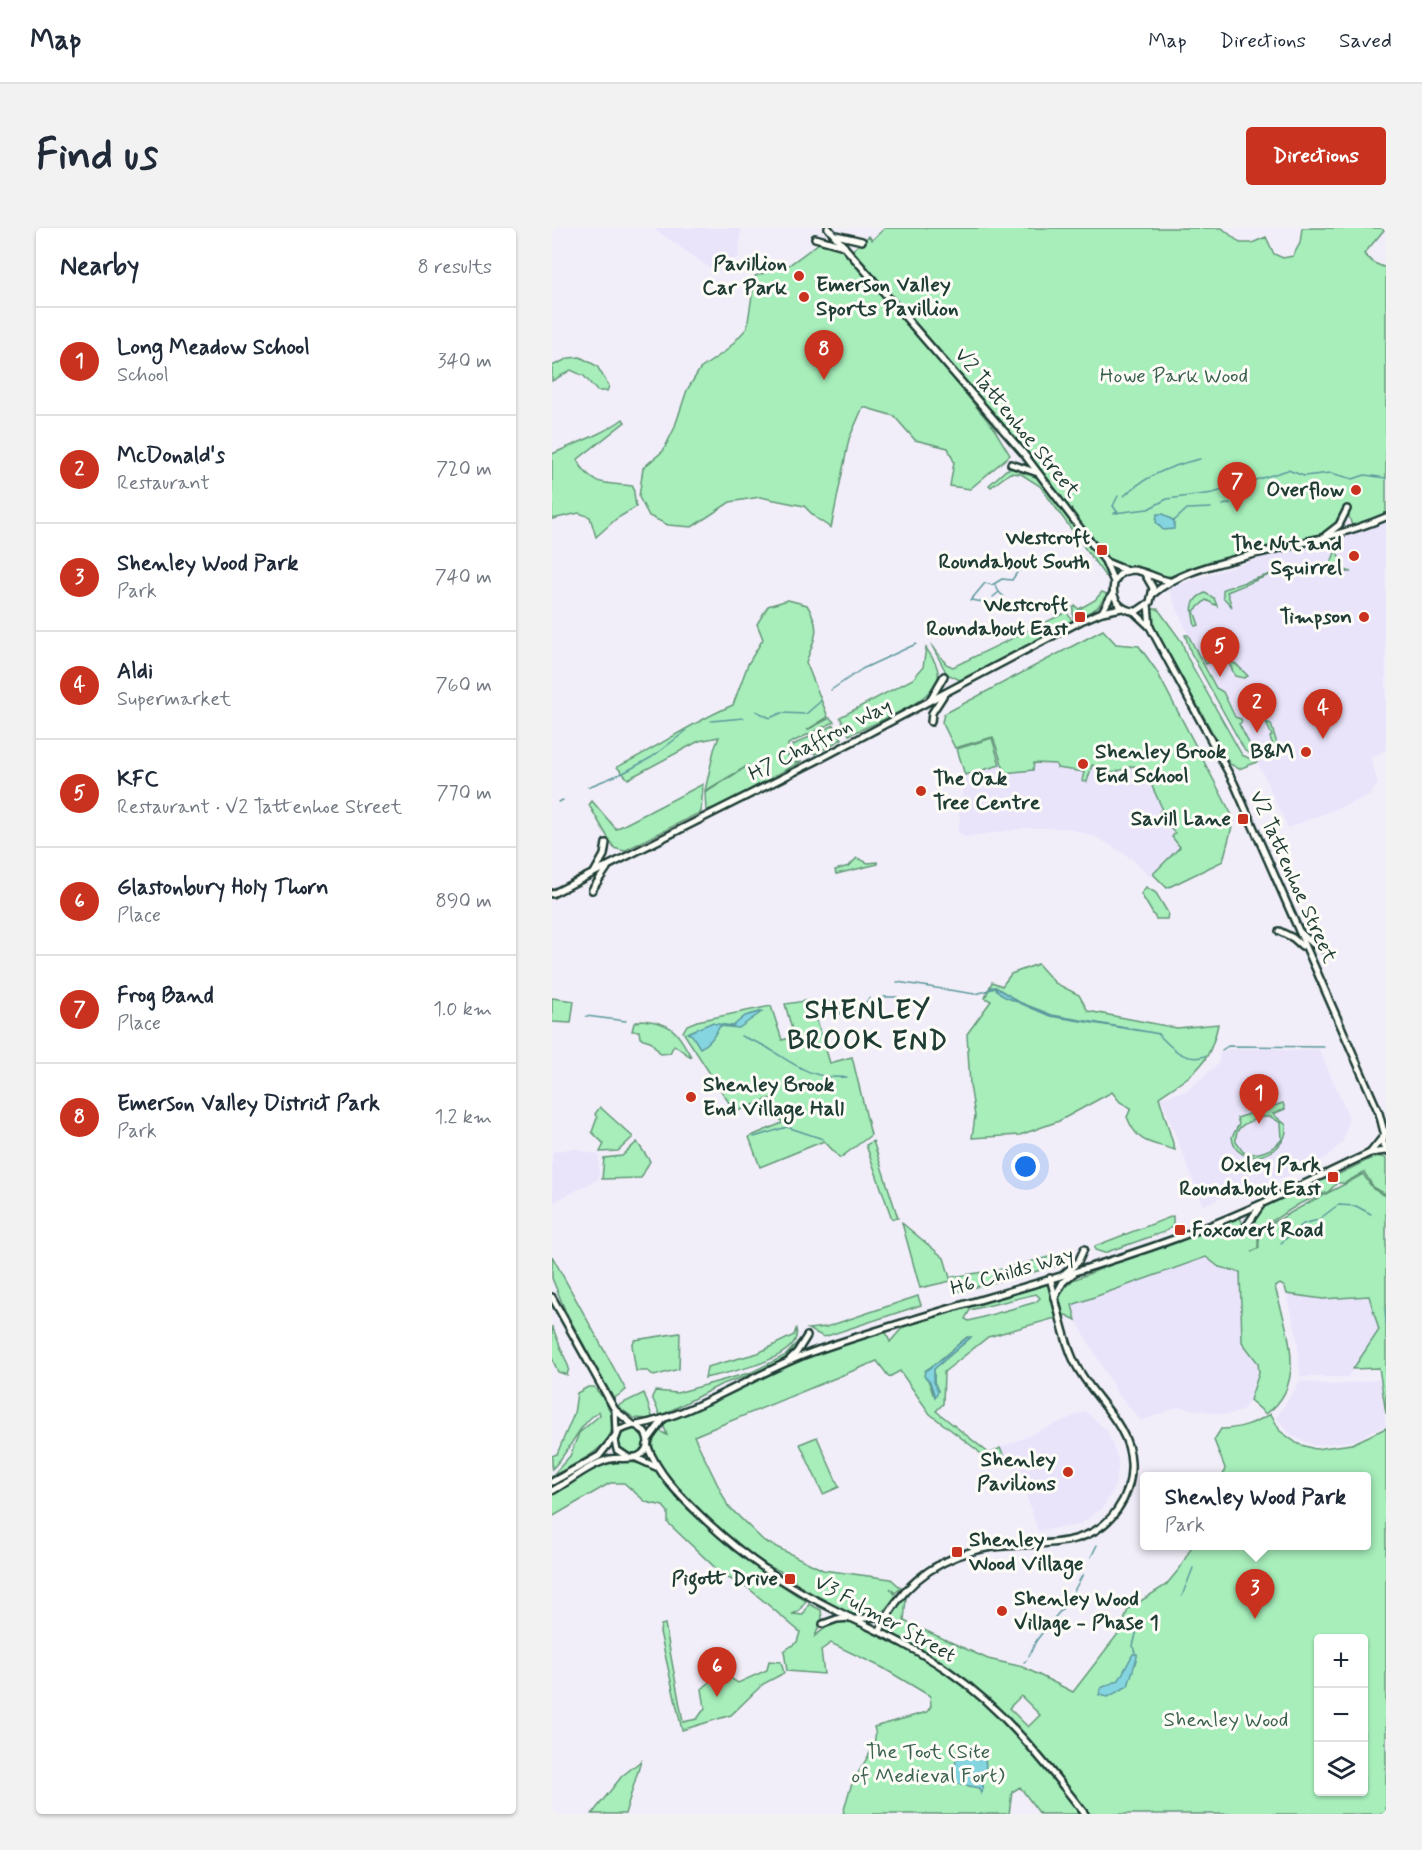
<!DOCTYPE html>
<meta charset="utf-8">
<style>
body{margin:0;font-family:Mynerve,sans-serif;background:#f2f2f3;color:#1f2937}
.controls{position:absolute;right:18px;bottom:18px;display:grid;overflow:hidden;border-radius:6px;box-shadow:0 2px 4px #0004}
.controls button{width:54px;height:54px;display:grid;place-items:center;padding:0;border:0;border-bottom:2px solid #e0e1e3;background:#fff;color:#1f2937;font:30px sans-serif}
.you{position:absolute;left:474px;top:939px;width:21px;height:21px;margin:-15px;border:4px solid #fff;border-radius:50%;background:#1a73e8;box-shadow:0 0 0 9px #1a73e833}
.badge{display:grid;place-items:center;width:39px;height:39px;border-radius:50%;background:#c8321e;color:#fff;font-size:20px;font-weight:700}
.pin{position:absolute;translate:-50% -50px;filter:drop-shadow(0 2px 3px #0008)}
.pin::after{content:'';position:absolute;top:32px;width:21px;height:18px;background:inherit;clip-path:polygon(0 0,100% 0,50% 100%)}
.popup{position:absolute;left:588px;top:1244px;width:231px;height:78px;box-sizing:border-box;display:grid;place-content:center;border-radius:6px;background:#fff;filter:drop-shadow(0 2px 4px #0005);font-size:20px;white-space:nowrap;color:#747a83}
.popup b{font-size:22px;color:#1f2937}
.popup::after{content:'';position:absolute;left:50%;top:100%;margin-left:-12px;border:12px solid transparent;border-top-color:#fff}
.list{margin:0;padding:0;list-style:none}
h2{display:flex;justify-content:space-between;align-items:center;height:78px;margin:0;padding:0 24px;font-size:26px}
h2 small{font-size:20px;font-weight:400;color:#747a83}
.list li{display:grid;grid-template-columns:39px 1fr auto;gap:18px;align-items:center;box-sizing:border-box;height:108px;padding:0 24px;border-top:2px solid #e0e1e3}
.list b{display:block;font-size:22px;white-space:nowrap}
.list p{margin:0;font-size:20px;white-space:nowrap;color:#747a83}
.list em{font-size:20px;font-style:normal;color:#747a83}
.icon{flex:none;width:33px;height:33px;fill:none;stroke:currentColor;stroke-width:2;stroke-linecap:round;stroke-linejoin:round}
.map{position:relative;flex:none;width:834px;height:1586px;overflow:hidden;border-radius:6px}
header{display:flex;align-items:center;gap:36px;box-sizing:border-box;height:84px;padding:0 30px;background:#fff;border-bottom:2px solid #e0e1e3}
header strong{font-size:28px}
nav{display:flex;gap:33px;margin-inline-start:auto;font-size:21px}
.intro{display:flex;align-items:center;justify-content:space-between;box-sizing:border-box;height:144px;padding:0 36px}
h1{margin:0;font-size:42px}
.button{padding:15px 27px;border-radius:6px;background:#c8321e;color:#fff;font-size:21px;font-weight:700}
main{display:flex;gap:36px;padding:0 36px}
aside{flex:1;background:#fff;border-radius:6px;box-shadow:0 2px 4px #0004}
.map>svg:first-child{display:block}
</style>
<header>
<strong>Map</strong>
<nav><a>Map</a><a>Directions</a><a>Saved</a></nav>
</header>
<div class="intro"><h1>Find us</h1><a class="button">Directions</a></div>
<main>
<aside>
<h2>Nearby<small>8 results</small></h2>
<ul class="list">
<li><span class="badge">1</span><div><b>Long Meadow School</b><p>School</p></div><em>340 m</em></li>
<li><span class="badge">2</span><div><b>McDonald's</b><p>Restaurant</p></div><em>720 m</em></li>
<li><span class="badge">3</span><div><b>Shenley Wood Park</b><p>Park</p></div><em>740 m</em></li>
<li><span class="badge">4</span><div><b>Aldi</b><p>Supermarket</p></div><em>760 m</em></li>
<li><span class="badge">5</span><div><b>KFC</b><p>Restaurant · V2 Tattenhoe Street</p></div><em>770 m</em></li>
<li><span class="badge">6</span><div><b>Glastonbury Holy Thorn</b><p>Place</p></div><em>890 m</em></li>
<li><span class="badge">7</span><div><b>Frog Band</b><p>Place</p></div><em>1.0 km</em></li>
<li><span class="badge">8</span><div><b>Emerson Valley District Park</b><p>Park</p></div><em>1.2 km</em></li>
</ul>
</aside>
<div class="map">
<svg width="834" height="1586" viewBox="0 0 834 1586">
<rect width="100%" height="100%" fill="#f2eef9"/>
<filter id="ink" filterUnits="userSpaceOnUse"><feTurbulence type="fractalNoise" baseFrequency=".0167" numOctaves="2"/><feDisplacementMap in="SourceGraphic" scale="12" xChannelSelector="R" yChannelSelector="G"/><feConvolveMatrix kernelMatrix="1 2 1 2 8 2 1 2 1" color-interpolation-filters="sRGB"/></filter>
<g filter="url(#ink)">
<g fill="#eae4fb">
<path d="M101,0H189L187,29L159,41Z"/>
<path d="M834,291V522L819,530L826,555L818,568L736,600L710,544L636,407L616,360L758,314L795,306Z"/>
<path d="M551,402L564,416L604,442L682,591L671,633L615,660L602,646L598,649L580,631L559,618L543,609L515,600H474L413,609L405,603L408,594L406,581L411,560V546L406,526L390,494L392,486Z"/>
<path d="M721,820L735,823L767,821L797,889L791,914L771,932L740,947L686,962L651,978L609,870L636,862L667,835V826L677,821Z"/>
<path d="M21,920L47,927V951L0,975V924Z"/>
<path d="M654,1029L667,1039L688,1044L690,1114L706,1135L707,1146L698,1172L690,1183L675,1187L626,1179L589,1193L566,1167L524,1092L519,1077Z"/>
<path d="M735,1066L771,1071L817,1068L827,1102L796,1149H748L745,1110Z"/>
<path d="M828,1151L834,1198L819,1203L806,1212L763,1218L740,1208L724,1190L748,1153L782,1157Z"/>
<path d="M533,1183L555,1202L567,1234L563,1259L550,1281L527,1297L486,1303L469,1252L448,1220Z"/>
</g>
<g fill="#a7eebb" stroke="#639678" stroke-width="1.5" fill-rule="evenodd">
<path d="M333,0H670L688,15H700L714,9L722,26L731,30L741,28L748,15L750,0H830L832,2L812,26L822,35L834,40V289L801,301L795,282L779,301L767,306L699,322L616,349L553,333L507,271L298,24L317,8L320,12Z"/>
<path d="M281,5L441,199L458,227L418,261L398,258L402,234L396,220L363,212L342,188L311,179L297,211L279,300L264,290L252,278L208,269L178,274L140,299L116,297L97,288L87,269L91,240L111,223L122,201L135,162L148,141L175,122L195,100L203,48L237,37Z"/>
<path d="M28,129L45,138L57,158L55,163H45L32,148L19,142L0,153V138L17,130Z"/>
<path d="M71,191L73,194L25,232C42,260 52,254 81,258L84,279L64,291L44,309L38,289L27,285L0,291V226C24,215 51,206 71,191Z"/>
<path d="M463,239L486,250L551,335L556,348H553L488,258L469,246L458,245L439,259L437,257L454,242Z"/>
<path d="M784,322L793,342L799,344H779L777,340Z"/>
<path d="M722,345L675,364L680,379L671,369V361Z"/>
<path d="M550,364L555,366L545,380L530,388L529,386L522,391L521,389V380L523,378L527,381L543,372Z"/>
<path d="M653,365L662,370L665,378L654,372L642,383L647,397L643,398C640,384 636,372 653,365Z"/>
<path d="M236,372L255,377C270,401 263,410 254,434L276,489L255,502L278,490L282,494L236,516V529L243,534L250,533L166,579L154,582L153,565L197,537L153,563L162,522L167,509L147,513L76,551L65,539C105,520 140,494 181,477L196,436L211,411L205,396L216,378Z"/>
<path d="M519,377L516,386L520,393L511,400L408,452L395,446L379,416L394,436L401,439L513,385Z"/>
<path d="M599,381H606L630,414L635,429L690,527L705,534L687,541L678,536L601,397Z"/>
<path d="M551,402L564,416L587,418L604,442L682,591L671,633L615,660L601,646L628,619L620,609L623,605L605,588L610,580L592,541L581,538L560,545L540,537L535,554L530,553L532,544L505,540L504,536L482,535L481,542L453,545L441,509L403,520L390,494L392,486Z"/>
<path d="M633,407H636L664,460L671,464L683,489L689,491L690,494L687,496L701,523L706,524L721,517L718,509L720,508L714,494L719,496L725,516L720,526L708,531L693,523L639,425Z"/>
<path d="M374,420C379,428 388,439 386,450C382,474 318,497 297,507L288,489L361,451L371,439Z"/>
<path d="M650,428L684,436L696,448L692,450L683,448L677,435H663L662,432L654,436Z"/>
<path d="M282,497L290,511L263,526L262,524L245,530L241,529V517Z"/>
<path d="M440,510L448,537L413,547L405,521Z"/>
<path d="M151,556L149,584L72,623L62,620L37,577L40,573L64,601Z"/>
<path d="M305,630L316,635L325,634L326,636L284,646L283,642L297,638Z"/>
<path d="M594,659L604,665L616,685L615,691H604L589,666Z"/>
<path d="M486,736L503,755L527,767L536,783L625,800L666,796C657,840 642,845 607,869L623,922C599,914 586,917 575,889L579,880L568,874L560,864L507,893L468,907L420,910L423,888L418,857L415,806L439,773L433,770L440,754L450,758L459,746Z"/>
<path d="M0,770L22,773L19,795L0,794Z"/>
<path d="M259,772L278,835L300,829L319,907L288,930L272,913L208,939L197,909L230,895L219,870L183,884L131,804L135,797L145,793L219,778L230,812L242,809L233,776Z"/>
<path d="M90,792C122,795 124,803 140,830L122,817L118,825L109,826L98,813L88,810L87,803H80L82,795Z"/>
<path d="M731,875L733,881L721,886L734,897C738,928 683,943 680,909L687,896L685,890ZM711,889H719L729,895L730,911C722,922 704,929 691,924L684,914C682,896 697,894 711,889Z"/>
<path d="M48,879L81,909L66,923L48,924L52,916L40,904L45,890L43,886Z"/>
<path d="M321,913L345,987L346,990L340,991L314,917Z"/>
<path d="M85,914L98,933L89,950L50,951L52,930L70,928Z"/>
<path d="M824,928L834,930V966L822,960L812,944L793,955H785L776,964L749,975L715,996L706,1009V1020L699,1024L707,1020C706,1012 708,1005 714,999C718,995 725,993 730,990C757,973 784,962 811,946L821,961L834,968V1186L827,1140L801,1141L827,1102L817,1068L771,1071L735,1066L733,1059L728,1056L723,1059C734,1100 757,1156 714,1186L698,1172L707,1145L706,1135L690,1114L688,1044L667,1039L654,1029L520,1077L524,1092L514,1087L436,1109L392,1144L391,1176L384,1183L438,1226L448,1220L453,1229L441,1238L425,1222L378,1186L348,1143L337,1149L325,1133L142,1208L176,1278L212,1313L271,1342L339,1351L349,1360L343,1365L338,1360L344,1368C336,1376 332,1387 320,1388C298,1390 265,1372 248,1359C244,1355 241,1348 236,1346C232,1344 227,1343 223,1341C191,1327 106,1253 101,1219C100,1213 104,1207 106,1202L115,1207L111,1196C184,1154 253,1129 332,1099L338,1114L357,1092L498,1050L503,1069L521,1052L687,986L692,1000L710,975L780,943L783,948ZM484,1066L488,1070L484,1074L417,1093L413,1091L418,1082ZM415,1109L418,1110L382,1141V1154L386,1163L381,1166L373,1143C387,1134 401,1120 415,1109Z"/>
<path d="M621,988V998L612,1004L552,1025L543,1022V1018Z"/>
<path d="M350,995L392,1030L399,1053L368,1060Z"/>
<path d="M520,1023L512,1034L504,1038L409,1063H404L400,1049L450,1041Z"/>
<path d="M0,1028L74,1162L61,1171L13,1082L0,1050Z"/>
<path d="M366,1068L369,1077L272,1109L256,1101L274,1099Z"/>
<path d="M0,1098L17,1140L15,1147L6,1144L0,1130Z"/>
<path d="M244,1101C252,1131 174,1145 153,1150L155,1139L206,1125L242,1107Z"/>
<path d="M128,1105L127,1141L102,1148L96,1143H84L80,1117L83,1112Z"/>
<path d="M249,1110C241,1136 197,1146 174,1155L170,1156L112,1186L108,1187L100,1169L103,1163L125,1165L200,1144L234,1127Z"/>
<path d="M36,1159H42C87,1209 41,1226 0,1248L18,1228L27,1205L48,1187L47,1183C23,1200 20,1221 0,1241V1228L5,1226L22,1186L25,1165Z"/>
<path d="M92,1165L101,1191L82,1190L65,1178Z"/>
<path d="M719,1186L728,1203L746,1216L763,1221L800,1216L834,1200V1586H533L483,1522L413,1450L396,1442L450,1491L482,1526L529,1586H488L468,1559L460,1564L457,1586H291C294,1575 296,1564 301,1554C308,1539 329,1516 322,1499L375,1484L379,1478L378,1468L331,1440L279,1415L269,1422L272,1446L235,1443L232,1423L245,1414L248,1404L195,1359L172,1348L116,1295V1284L111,1278L94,1274L72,1255H58L0,1289V1264C36,1246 61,1222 102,1241C147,1293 195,1337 254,1373L246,1384L240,1386L251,1387L257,1376L269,1382L270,1391L263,1408C293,1384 293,1387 328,1403L347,1369L354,1370L352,1393L436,1431L471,1439L521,1464L569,1402L576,1381L614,1357L628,1340L640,1318H814V1248H671L673,1240L662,1212L669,1201C688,1201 702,1195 719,1186ZM766,1410H812V1564H766ZM469,1468L488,1487L476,1499L457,1480Z"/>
<circle cx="79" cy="1213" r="13"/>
<path d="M265,1209L287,1259L271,1266L248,1216Z"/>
<path d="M113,1396L131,1494L145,1491L153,1480L150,1461L162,1450L175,1448L186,1455L215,1442L217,1433L229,1434L232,1445L211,1456L179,1487L130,1502L108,1404L109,1397Z"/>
<path d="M89,1533L73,1586H40L70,1548Z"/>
</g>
<g fill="#85d5e1" stroke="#5c989c" stroke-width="1.5">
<path d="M605,286H611L622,293V301L611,302L604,294Z"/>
<path d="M440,759H444L467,774L500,787L608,806L498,788L451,768L443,760L434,763Z"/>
<path d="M211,783L187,800L168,798C162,808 158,816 148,820L140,807L135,805L159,795L181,798L193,788Z"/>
<path d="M416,1109H419L382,1141V1154L386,1163L383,1169L378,1154L372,1148L373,1143C388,1134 401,1120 416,1109Z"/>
<path d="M581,1426H585V1429L576,1458L556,1469L547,1467L549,1460L567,1452Z"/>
<path d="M422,1517C441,1525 432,1553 429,1566L427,1560L401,1555L404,1531Z"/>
</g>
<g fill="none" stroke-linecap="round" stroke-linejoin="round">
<g stroke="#5c989c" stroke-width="1.5">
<path d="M566,268L561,278L566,285"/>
<path d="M572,268C592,249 621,237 648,231"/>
<path d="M671,277L678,275"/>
<path d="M562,285L596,281L615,271L661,265L736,242L752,248L779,245L801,251L813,247L834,250"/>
<path d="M622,293L635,281L659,280"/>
<path d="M447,364L452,369"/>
<path d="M441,369L447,364L443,357"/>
<path d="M419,372L431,374"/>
<path d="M418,373L433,355L440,357L450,351L460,352L466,343L474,338"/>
<path d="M279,462L310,441L364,416"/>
<path d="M204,483L218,490L229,485L254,486L269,473"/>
<path d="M159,493L192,490"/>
<path d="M36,559L73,544L100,529L134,503"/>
<path d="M6,574L11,572"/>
<path d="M345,754L423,766L435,763"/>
<path d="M331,769H346"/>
<path d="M276,774H285L289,786L294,788L307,780"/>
<path d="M310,778L318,770"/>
<path d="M34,788L74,793"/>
<path d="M606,806C619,819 632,835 653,828"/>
<path d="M189,808C198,812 208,815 216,820C242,837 262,852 295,849"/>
<path d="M670,822L676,818L772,819"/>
<path d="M202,909L235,899L271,911"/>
<path d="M729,1015L751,996L766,992L786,977L804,978L819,986"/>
<path d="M833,1081L834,1095"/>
<path d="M539,1329L545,1317"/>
<path d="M630,1368L641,1340"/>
<path d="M498,1395L516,1374L531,1346"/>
<path d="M583,1425L581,1418L587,1394"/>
<path d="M477,1428L484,1413L497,1396"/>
<path d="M472,1434L475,1432"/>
</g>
<defs>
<g id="secondary">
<path d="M276,0L472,226L553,333L562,354"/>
<path d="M284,7L310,13"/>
<path d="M263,10L292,18"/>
<path d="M459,236L486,245"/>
<path d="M774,307L787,297L795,281"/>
<path d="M554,334L576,343"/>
<path d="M593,346L601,360L598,374L585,383C557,385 552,344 580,342C591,342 605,351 617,353"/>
<path d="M601,366C627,343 666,336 699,327C744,316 792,307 834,289"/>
<path d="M596,376L598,399L682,555L827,885L832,904"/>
<path d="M581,383L597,398"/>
<path d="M550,384L561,365"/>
<path d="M378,472L392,448"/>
<path d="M379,494L380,485L391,468"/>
<path d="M43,643L52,627L54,615"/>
<path d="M40,662L55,640"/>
<path d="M0,666L264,533L529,393L550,384L570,380"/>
<path d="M727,703L741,710L750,718"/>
<path d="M747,703L761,716L773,722"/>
<path d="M833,903L831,914L834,921"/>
<path d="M818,925L830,910"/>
<path d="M693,1000L709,977"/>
<path d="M512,1046L526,1034L532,1021"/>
<path d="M0,1069L63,1182L80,1196"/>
<path d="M503,1069L511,1054L523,1044"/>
<path d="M238,1131L245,1124L255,1108"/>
<path d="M63,1182L64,1205"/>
<path d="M85,1197C143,1187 202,1145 260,1124C388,1079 522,1050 649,1001C707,979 762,951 818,925L834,923"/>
<path d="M96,1212L110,1193"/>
<path d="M95,1217C106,1246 127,1267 149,1288C180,1318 214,1344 251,1365C298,1392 350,1411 395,1442C450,1480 492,1533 533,1586"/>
<path d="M82,1229L104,1239"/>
<path d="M0,1254L47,1228L63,1208"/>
<path d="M0,1263C18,1253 38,1236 58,1231C68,1229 82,1233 90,1226C102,1215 94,1201 82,1197L67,1202L63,1213L65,1222L77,1230"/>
<path d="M304,1391L334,1388"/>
<path d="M271,1396L285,1391L299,1390"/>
<path d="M328,1403C346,1362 378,1335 421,1323C469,1309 532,1330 565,1282C574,1269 580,1252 579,1235C578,1195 538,1168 522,1133C510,1107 506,1078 498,1050"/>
</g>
</defs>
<use href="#secondary" stroke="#1f3d34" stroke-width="10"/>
<use href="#secondary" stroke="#fdfcf7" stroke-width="5"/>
</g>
</g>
<g fill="#c8321e" stroke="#fdfcf7" stroke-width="2">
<circle cx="247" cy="48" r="6"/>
<circle cx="252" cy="69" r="6"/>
<circle cx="804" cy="262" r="6"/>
<rect x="544" y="316" width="12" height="12" rx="3"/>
<circle cx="802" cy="328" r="6"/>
<rect x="522" y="383" width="12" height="12" rx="3"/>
<circle cx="812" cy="389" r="6"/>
<circle cx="754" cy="524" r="6"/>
<circle cx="531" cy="536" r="6"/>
<circle cx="369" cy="563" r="6"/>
<rect x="685" y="585" width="12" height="12" rx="3"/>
<circle cx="139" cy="869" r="6"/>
<rect x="775" y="943" width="12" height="12" rx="3"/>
<rect x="622" y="996" width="12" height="12" rx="3"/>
<circle cx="516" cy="1244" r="6"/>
<rect x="399" y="1318" width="12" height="12" rx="3"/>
<rect x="232" y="1345" width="12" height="12" rx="3"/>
<circle cx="450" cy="1383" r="6"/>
</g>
<g text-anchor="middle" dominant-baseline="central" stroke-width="6" stroke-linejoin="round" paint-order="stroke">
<g font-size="21" font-weight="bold" fill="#1f3d34" stroke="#fdfcf7" text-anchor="end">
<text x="235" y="36">Pavillion<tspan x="235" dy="24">Car Park</tspan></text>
<text x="264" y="57" text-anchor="start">Emerson Valley<tspan x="264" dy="24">Sports Pavillion</tspan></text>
<text x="792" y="262">Overflow</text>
<text x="538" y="310">Westcroft<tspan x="538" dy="24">Roundabout South</tspan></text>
<text x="790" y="316">The Nut and<tspan x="790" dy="24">Squirrel</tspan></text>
<text x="516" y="377">Westcroft<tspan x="516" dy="24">Roundabout East</tspan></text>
<text x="800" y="389">Timpson</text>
<text x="543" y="524" text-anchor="start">Shenley Brook<tspan x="543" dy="24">End School</tspan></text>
<text x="742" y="524">B&amp;M</text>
<text x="381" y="551" text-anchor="start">The Oak<tspan x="381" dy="24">Tree Centre</tspan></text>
<text x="679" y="591">Savill Lane</text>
<text x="151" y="857" text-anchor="start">Shenley Brook<tspan x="151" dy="24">End Village Hall</tspan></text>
<text x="769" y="937">Oxley Park<tspan x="769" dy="24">Roundabout East</tspan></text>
<text x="640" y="1002" text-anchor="start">Foxcovert Road</text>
<text x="504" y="1232">Shenley<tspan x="504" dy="24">Pavilions</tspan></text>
<text x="417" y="1312" text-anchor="start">Shenley<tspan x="417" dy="24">Wood Village</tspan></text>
<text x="226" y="1351">Pigott Drive</text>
<text x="462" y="1371" text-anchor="start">Shenley Wood<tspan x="462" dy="24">Village - Phase 1</tspan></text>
</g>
<g font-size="21" fill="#3a604f" stroke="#fdfcf7">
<text x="622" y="148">Howe Park Wood</text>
<text x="674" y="1492">Shenley Wood</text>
<text x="376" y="1524">The Toot (Site<tspan x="376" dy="24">of Medieval Fort)</tspan></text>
</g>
<g font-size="21" fill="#1f3d34" stroke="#fdfcf7">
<text transform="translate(465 195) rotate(51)">V2 Tattenhoe Street</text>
<text transform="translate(268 512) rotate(-27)">H7 Chaffron Way</text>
<text transform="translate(741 649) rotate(66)">V2 Tattenhoe Street</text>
<text transform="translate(460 1044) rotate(-16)">H6 Childs Way</text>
<text transform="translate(333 1391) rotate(29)">V3 Fulmer Street</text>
</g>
<g font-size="27" font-weight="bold" letter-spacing="1.5" fill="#1f3d34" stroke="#fdfcf7">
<text x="316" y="782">SHENLEY<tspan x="316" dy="31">BROOK END</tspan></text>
</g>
</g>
</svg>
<div class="controls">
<button>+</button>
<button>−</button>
<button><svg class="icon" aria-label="layers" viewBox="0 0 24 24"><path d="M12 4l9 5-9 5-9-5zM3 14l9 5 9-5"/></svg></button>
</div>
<div class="you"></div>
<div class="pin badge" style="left:707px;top:896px">1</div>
<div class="pin badge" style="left:705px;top:505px">2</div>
<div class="pin badge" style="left:703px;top:1391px">3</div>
<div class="popup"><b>Shenley Wood Park</b>Park</div>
<div class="pin badge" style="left:771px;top:511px">4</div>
<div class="pin badge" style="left:668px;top:449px">5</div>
<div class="pin badge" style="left:165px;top:1469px">6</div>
<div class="pin badge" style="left:685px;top:284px">7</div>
<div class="pin badge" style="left:272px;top:152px">8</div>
</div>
</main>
